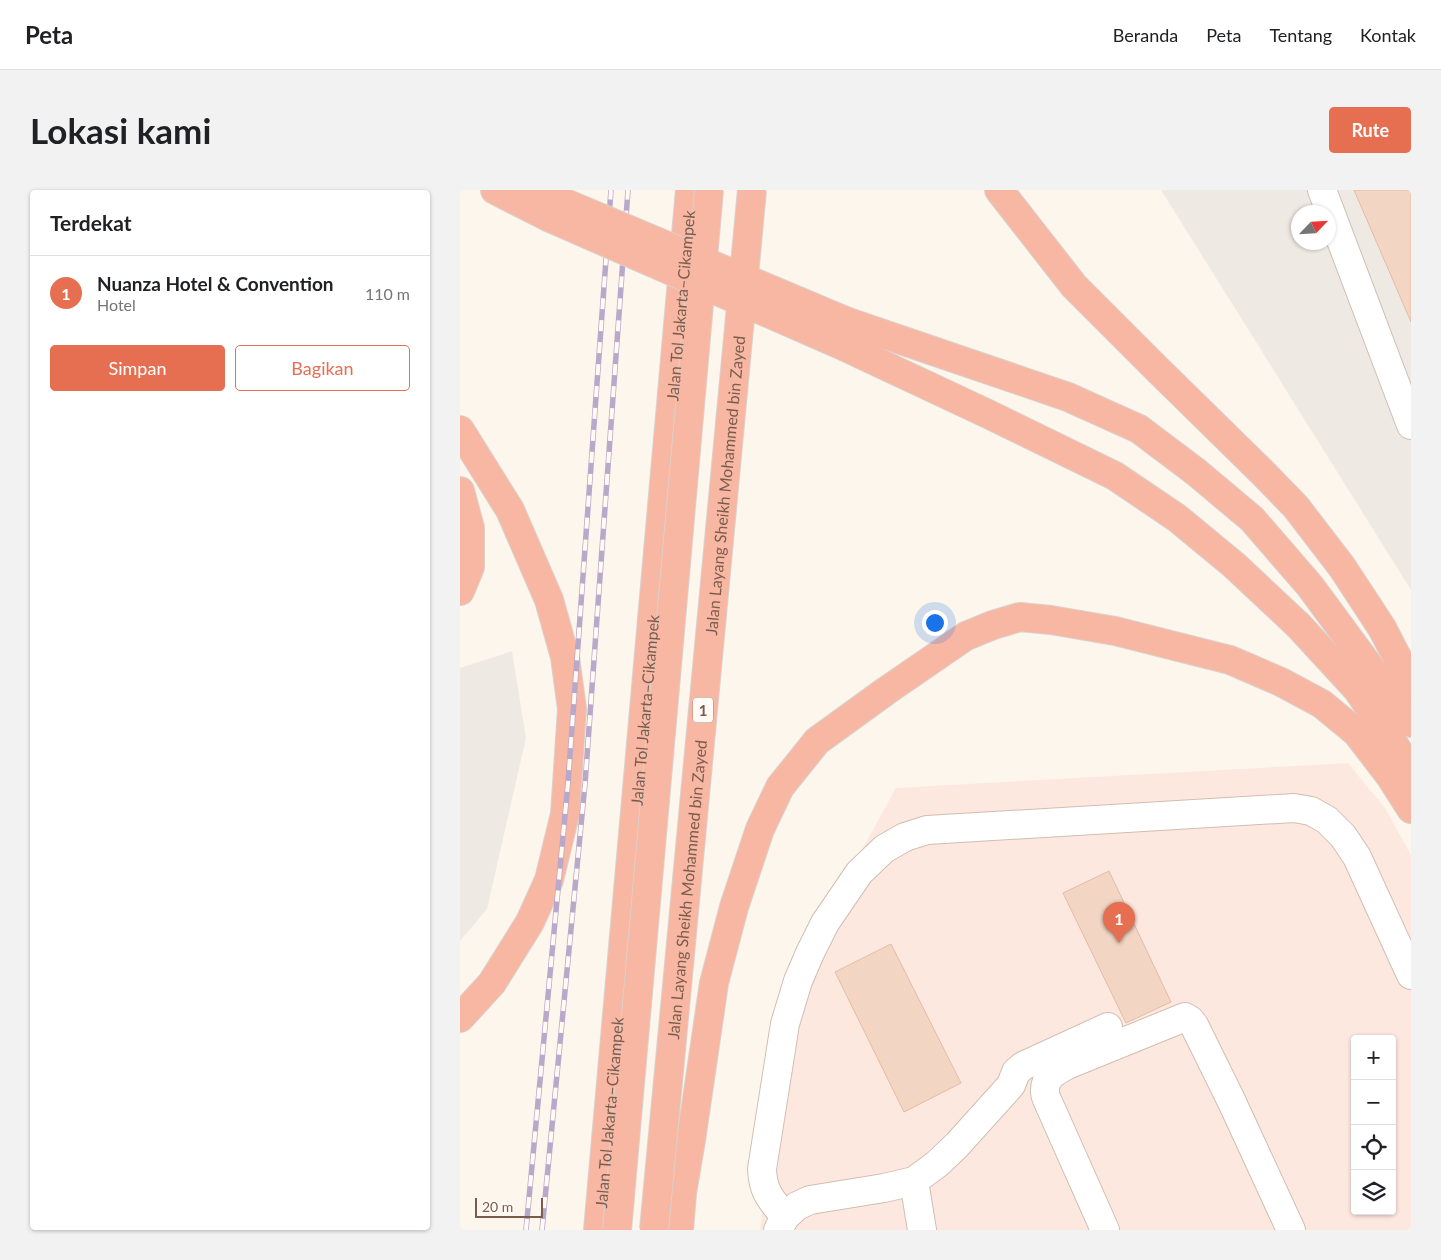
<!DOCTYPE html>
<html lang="id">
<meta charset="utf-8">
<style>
body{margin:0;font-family:Lato,sans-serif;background:#f2f2f2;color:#202124}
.controls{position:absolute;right:15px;bottom:15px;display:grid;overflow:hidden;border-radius:5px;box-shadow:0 1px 4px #0004}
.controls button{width:45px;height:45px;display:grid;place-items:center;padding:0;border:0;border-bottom:1px solid #e0e0e0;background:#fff;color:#202124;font:25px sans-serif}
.compass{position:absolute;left:831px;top:15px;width:45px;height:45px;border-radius:50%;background:#fff;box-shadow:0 1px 4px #0004;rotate:65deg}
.scale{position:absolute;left:15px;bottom:12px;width:68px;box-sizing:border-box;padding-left:5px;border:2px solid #7a5c4d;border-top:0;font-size:14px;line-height:18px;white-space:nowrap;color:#7a5c4d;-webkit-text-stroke:4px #fffaf3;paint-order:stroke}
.you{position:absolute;left:474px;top:432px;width:18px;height:18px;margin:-12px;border:4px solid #fff;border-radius:50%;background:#1a73e8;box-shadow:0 0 0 8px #1a73e833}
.badge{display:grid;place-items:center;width:32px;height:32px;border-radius:50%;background:#e76f51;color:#fff;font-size:16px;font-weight:700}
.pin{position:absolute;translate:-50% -41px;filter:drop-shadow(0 1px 2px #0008)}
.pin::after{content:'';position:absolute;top:26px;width:18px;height:15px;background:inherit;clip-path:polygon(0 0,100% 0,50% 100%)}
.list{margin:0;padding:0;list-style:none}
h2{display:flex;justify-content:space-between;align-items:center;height:65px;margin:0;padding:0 20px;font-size:21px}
h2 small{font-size:16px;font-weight:400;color:#757577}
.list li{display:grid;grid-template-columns:32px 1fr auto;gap:15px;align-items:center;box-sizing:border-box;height:75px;padding:0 20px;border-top:1px solid #e0e0e0}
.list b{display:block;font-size:19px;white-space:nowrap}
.list p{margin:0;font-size:16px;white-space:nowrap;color:#757577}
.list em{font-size:16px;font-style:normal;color:#757577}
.actions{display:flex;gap:10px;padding:15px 20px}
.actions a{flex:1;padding:11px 0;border:1px solid #e76f51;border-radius:5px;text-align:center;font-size:18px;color:#e76f51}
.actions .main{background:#e76f51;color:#fff}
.icon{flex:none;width:28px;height:28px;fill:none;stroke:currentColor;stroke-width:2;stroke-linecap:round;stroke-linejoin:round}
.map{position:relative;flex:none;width:951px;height:1040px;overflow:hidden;border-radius:5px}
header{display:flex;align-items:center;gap:30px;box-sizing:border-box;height:70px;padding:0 25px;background:#fff;border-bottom:1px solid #e0e0e0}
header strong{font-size:24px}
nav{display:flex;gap:28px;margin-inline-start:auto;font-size:18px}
.intro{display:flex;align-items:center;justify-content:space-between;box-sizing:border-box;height:120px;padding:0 30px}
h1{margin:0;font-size:35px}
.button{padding:12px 22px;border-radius:5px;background:#e76f51;color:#fff;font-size:18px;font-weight:700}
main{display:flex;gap:30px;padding:0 30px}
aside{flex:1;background:#fff;border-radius:5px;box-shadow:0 1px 4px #0004}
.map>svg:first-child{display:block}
</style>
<header>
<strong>Peta</strong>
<nav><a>Beranda</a><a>Peta</a><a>Tentang</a><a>Kontak</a></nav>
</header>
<div class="intro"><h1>Lokasi kami</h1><a class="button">Rute</a></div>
<main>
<aside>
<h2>Terdekat<small></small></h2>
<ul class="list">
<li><span class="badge">1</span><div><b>Nuanza Hotel &amp; Convention</b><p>Hotel</p></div><em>110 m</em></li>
</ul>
<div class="actions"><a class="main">Simpan</a><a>Bagikan</a></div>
</aside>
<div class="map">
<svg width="951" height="1040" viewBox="0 0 951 1040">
<rect width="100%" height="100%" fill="#fdf6ec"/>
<path fill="#fde8e0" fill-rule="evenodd" d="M888,573L925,618L951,665V1040H300L329,792L436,598ZM895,849H932V1021H895Z"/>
<g fill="#efe9e4" fill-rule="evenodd">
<path d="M701,0H951V400ZM838,22H868V52H838Z"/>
<path d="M52,461L66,548L27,719L0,751V478Z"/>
</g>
<g fill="#f3d5c3" stroke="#e6bba3">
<path d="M894,0H951V132Z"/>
<path d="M649,681L711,812L666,833L603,703Z"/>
<path d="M431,754L501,893L444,922L375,782Z"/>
</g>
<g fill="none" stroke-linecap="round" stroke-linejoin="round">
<defs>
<g id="minor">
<path d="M862,0L951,235"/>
<path d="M454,991L462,1040"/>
<path d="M325,1027C311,1009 303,1003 302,979L325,834L338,791L350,763L365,733L399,683L424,659L445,647L467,640L834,618L851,621L867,630L883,646L897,667L951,785"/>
<path d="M318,1040L325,1027L337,1016L350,1010L424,998L454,991L477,974L497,955L551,895L556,882L563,876L648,837"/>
<path d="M645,1040L589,914C587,910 585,905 585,902C584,887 596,881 607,875L725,827L730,830L734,835L771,910L831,1040"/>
</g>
<g id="highway">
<path d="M35,0L88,27"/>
<path d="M78,0L98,10"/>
<path d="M539,0L614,96L697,179L803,283L836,317L882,377L922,438L951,494"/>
<path d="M388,132L608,207L679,239L736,282L792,329L850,396L951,533"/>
<path d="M381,155L528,224L655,286L717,328L774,375L839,436L897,499L951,580"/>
<path d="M0,240L50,320L89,410L105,467L112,519L105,624L89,690L70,732L32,793L0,828"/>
<path d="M0,301L10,338V377L0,401"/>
<path d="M222,1003L231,950L254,793L274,717L300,639L320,597L357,551L426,501L506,446L533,435L560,427L591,430L655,441L770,470L821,492L862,514L897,543L930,586L951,619"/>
<path id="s1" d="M138,1040L230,0"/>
<path d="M219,1040L222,1003L221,985"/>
</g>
</defs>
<use href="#minor" stroke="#d1beb0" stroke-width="30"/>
<use href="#highway" stroke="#dad1cd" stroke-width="30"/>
<use href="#minor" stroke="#fff" stroke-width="28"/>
<use href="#highway" stroke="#f7b7a3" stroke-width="28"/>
<defs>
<g id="rail">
<path d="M66,1040L108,593L151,0"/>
<path d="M82,1040L125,594L168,0"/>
</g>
</defs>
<use href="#rail" stroke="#b9a8c9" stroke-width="5.5"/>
<use href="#rail" stroke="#fffaf3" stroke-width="4" stroke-dasharray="11" stroke-linecap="butt"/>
<defs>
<g id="highway-bridge">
<path d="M98,10L388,132"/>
<path d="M88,27L381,155"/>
<path d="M157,1040L249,0"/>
<path id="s2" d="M194,1040L292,0"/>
</g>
</defs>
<use href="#highway-bridge" stroke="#dad1cd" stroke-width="30" stroke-linecap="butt"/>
<use href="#highway-bridge" stroke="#f7b7a3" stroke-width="28"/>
</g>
<g text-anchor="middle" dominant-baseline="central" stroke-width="4" stroke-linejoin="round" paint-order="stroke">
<rect fill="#fffaf3" stroke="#a28b7f" stroke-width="1" x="233" y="507.5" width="20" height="25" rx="4"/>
<g font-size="15" font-weight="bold" fill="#7a5c4d">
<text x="243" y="520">1</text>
</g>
<g font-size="16" fill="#7a5c4d" stroke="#fffaf3">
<text stroke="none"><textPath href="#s1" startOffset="928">Jalan Tol Jakarta–Cikampek</textPath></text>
<text stroke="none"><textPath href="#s2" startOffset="748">Jalan Layang Sheikh Mohammed bin Zayed</textPath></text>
<text stroke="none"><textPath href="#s1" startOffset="522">Jalan Tol Jakarta–Cikampek</textPath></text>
<text stroke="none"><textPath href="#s2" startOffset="342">Jalan Layang Sheikh Mohammed bin Zayed</textPath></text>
<text stroke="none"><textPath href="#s1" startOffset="118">Jalan Tol Jakarta–Cikampek</textPath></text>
</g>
</g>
</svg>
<div class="controls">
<button>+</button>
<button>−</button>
<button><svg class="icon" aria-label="locate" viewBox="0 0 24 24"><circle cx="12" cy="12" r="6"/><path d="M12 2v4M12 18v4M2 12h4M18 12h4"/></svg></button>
<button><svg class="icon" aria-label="layers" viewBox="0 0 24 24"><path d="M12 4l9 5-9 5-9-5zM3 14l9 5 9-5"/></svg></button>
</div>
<svg class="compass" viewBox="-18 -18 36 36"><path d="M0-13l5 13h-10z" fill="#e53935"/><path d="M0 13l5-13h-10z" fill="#757577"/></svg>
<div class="scale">20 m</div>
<div class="you"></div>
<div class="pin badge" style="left:659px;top:753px">1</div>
</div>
</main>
